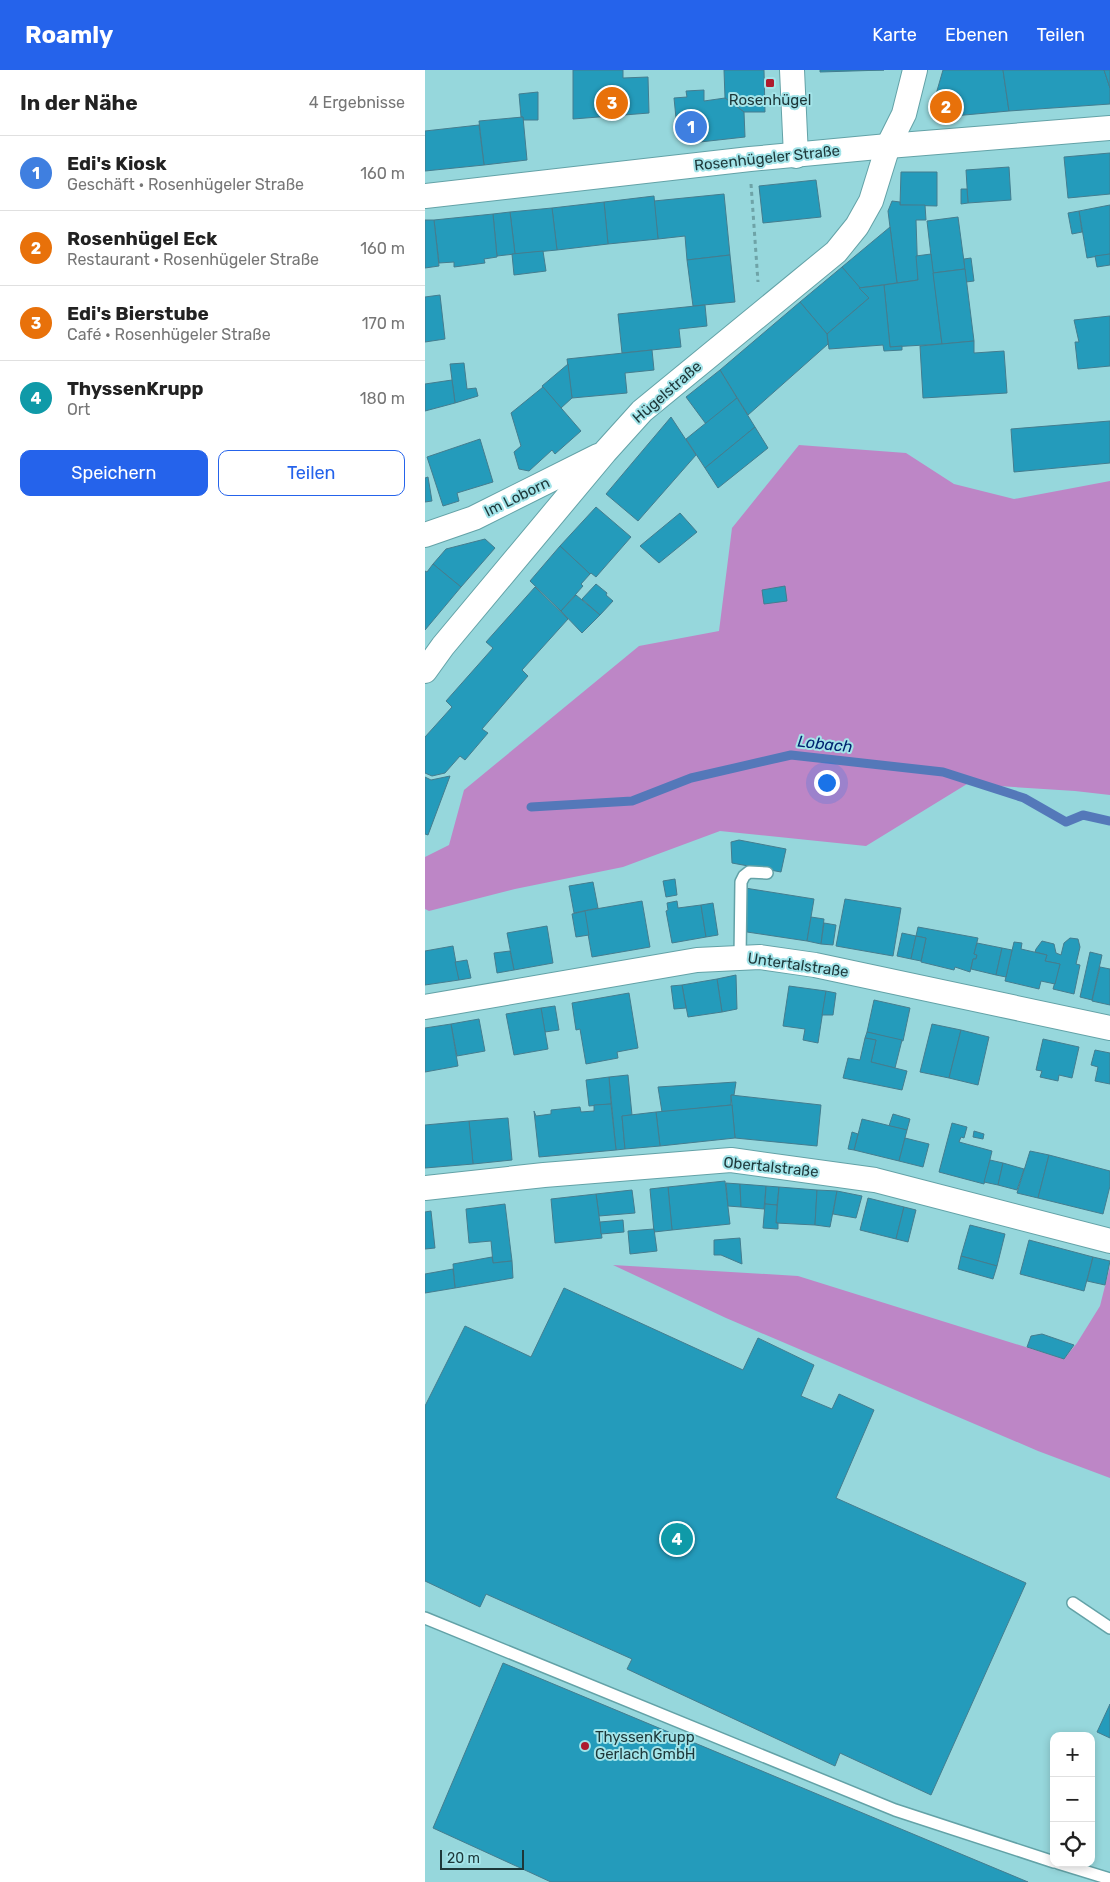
<!DOCTYPE html>
<html lang="de">
<meta charset="utf-8">
<style>
body{margin:0;font-family:Rubik,sans-serif;background:#f6f6f6;color:#222}
.controls{position:absolute;right:15px;bottom:15px;display:grid;overflow:hidden;border-radius:10px;box-shadow:0 2px 8px #0003}
.controls button{width:45px;height:45px;display:grid;place-items:center;padding:0;border:0;border-bottom:1px solid #e0e0e0;background:#fff;color:#222;font:25px sans-serif}
.scale{position:absolute;left:15px;bottom:12px;width:84px;box-sizing:border-box;padding-left:5px;border:2px solid #1d3739;border-top:0;font-size:14px;line-height:18px;white-space:nowrap;color:#1d3739;-webkit-text-stroke:4px #a3e4e9;paint-order:stroke}
.you{position:absolute;left:401px;top:712px;width:18px;height:18px;margin:-12px;border:4px solid #fff;border-radius:50%;background:#1a73e8;box-shadow:0 0 0 8px #1a73e833}
.badge{display:grid;place-items:center;width:32px;height:32px;border-radius:50%;background:#2563eb;color:#fff;font-size:16px;font-weight:700}
.pin{position:absolute;translate:-50% -50%;border:2px solid #fff;box-shadow:0 1px 5px #0006}
.list{margin:0;padding:0;list-style:none}
h2{display:flex;justify-content:space-between;align-items:center;height:65px;margin:0;padding:0 20px;font-size:21px}
h2 small{font-size:16px;font-weight:400;color:#767676}
.list li{display:grid;grid-template-columns:32px 1fr auto;gap:15px;align-items:center;box-sizing:border-box;height:75px;padding:0 20px;border-top:1px solid #e0e0e0}
.list b{display:block;font-size:19px;white-space:nowrap}
.list p{margin:0;font-size:16px;white-space:nowrap;color:#767676}
.list em{font-size:16px;font-style:normal;color:#767676}
.actions{display:flex;gap:10px;padding:15px 20px}
.actions a{flex:1;padding:11px 0;border:1px solid #2563eb;border-radius:10px;text-align:center;font-size:18px;color:#2563eb}
.actions .main{background:#2563eb;color:#fff}
.icon{flex:none;width:28px;height:28px;fill:none;stroke:currentColor;stroke-width:2;stroke-linecap:round;stroke-linejoin:round}
.map{position:relative;flex:none;width:685px;height:1812px;overflow:hidden}
header{display:flex;align-items:center;gap:30px;box-sizing:border-box;height:70px;padding:0 25px;background:#2563eb;color:#fff}
header strong{font-size:24px}
nav{display:flex;gap:28px;margin-inline-start:auto;font-size:18px}
main{display:flex}
aside{flex:1;background:#fff}
.map>svg:first-child{display:block}
</style>
<header>
<strong>Roamly</strong>
<nav><a>Karte</a><a>Ebenen</a><a>Teilen</a></nav>
</header>
<main>
<aside>
<h2>In der Nähe<small>4 Ergebnisse</small></h2>
<ul class="list">
<li><span class="badge" style="background:#3f7fe0">1</span><div><b>Edi's Kiosk</b><p>Geschäft · Rosenhügeler Straße</p></div><em>160 m</em></li>
<li><span class="badge" style="background:#e8710a">2</span><div><b>Rosenhügel Eck</b><p>Restaurant · Rosenhügeler Straße</p></div><em>160 m</em></li>
<li><span class="badge" style="background:#e8710a">3</span><div><b>Edi's Bierstube</b><p>Café · Rosenhügeler Straße</p></div><em>170 m</em></li>
<li><span class="badge" style="background:#0f9aa8">4</span><div><b>ThyssenKrupp</b><p>Ort</p></div><em>180 m</em></li>
</ul>
<div class="actions"><a class="main">Speichern</a><a>Teilen</a></div>
</aside>
<div class="map">
<svg width="685" height="1812" viewBox="0 0 685 1812">
<rect width="100%" height="100%" fill="#96d7dc"/>
<g fill="#bd86c6">
<path d="M374,375L481,383L529,414L589,429L685,411V725L650,721L542,714L441,776L295,761L198,797L90,819L4,841L0,839V787L24,775L39,720L214,576L294,561L307,458Z"/>
<path d="M188,1195L373,1206L639,1289L652,1273L675,1236L685,1196V1408L613,1381L301,1248Z"/>
</g>
<g fill="none" stroke-linecap="round" stroke-linejoin="round">
<path stroke="#5478b9" stroke-width="9" d="M106,737L207,731L266,708L366,685L518,702L599,728L641,752L658,745L685,751"/>
</g>
<g fill="#249bbb" stroke="#447d8f">
<path d="M148,0H198V8L223,7L224,43L148,49Z"/>
<path d="M299,0H339L340,42H319L300,28Z"/>
<path d="M395,0H459L395,2Z"/>
<path d="M518,0H578L584,41L517,47L507,38Z"/>
<path d="M578,0H679L685,18V34L584,41Z"/>
<path d="M679,0H685V18Z"/>
<path d="M279,20V31L300,28L319,42L320,67L266,73L259,68H253L249,28L262,27L261,21Z"/>
<path d="M113,22V50H98V47H96L94,24Z"/>
<path d="M98,47L102,90L59,95L54,51Z"/>
<path d="M54,55L59,95L0,101V61Z"/>
<path d="M685,83V124L643,128L639,87Z"/>
<path d="M584,97L586,130L543,133L541,100Z"/>
<path d="M476,102H512V136L475,135Z"/>
<path d="M391,110L396,147L338,153L334,116Z"/>
<path d="M536,119H542L543,133L536,134Z"/>
<path d="M299,124L305,185L262,190L260,166L233,169L229,131Z"/>
<path d="M229,126L233,169L183,174L179,132Z"/>
<path d="M467,131L475,132V135H500L501,150H491L493,210L472,213L463,141Z"/>
<path d="M179,132L183,174L132,180L127,138Z"/>
<path d="M685,135V184L662,188L654,141Z"/>
<path d="M127,138L132,180L90,184L85,142Z"/>
<path d="M654,141L657,162L647,164L643,143Z"/>
<path d="M85,142L90,184L72,186L68,144Z"/>
<path d="M68,144L72,187L59,189L60,193L29,197V192L14,193L9,150Z"/>
<path d="M533,147L540,199L508,203L502,151Z"/>
<path d="M0,150H9L14,196L0,198Z"/>
<path d="M465,157L472,213L434,218L417,197Z"/>
<path d="M118,181L121,201L89,205L87,184Z"/>
<path d="M506,184L517,274L465,277L459,215L493,210L491,186Z"/>
<path d="M685,184V195L672,197L670,186Z"/>
<path d="M305,185L310,232L268,236L262,190Z"/>
<path d="M546,188L549,211L541,212L539,189Z"/>
<path d="M417,197L444,228L402,264L375,232Z"/>
<path d="M540,199L549,271L517,274L508,203Z"/>
<path d="M459,215L465,277L477,276V280L459,281L458,275L404,279L402,264L444,228L434,218Z"/>
<path d="M15,225L20,269L0,272V227Z"/>
<path d="M375,232L402,264L403,274L323,345L295,300Z"/>
<path d="M280,235L282,256L254,259L256,277L197,283L193,244Z"/>
<path d="M685,246V296L653,299L650,272H654L649,250Z"/>
<path d="M549,271V283L579,281L582,323L498,328L495,276Z"/>
<path d="M227,280L229,300L200,303L202,323L147,328L142,289Z"/>
<path d="M39,293L42,319L51,318L53,326L30,333L25,294Z"/>
<path d="M143,294L147,328L136,338L117,316Z"/>
<path d="M295,300L312,328L281,354L261,327Z"/>
<path d="M27,310L30,333L0,341V314Z"/>
<path d="M118,317L156,361L130,384L127,380L104,401L94,399L89,382L96,376L86,343Z"/>
<path d="M312,328L330,357L280,398L261,369Z"/>
<path d="M246,347L271,385L213,451L181,424Z"/>
<path d="M685,351V393L589,402L586,359Z"/>
<path d="M330,357L343,378L293,418L280,398Z"/>
<path d="M55,369L68,412L32,423L34,431L18,436L2,387Z"/>
<path d="M3,407L7,431L0,432V408Z"/>
<path d="M171,437L206,467L171,507L166,503L165,504L135,476Z"/>
<path d="M255,443L272,462L234,493L215,476Z"/>
<path d="M60,469L70,478L36,517L8,494L21,479Z"/>
<path d="M135,476L165,504L156,514L158,516L136,541L105,511Z"/>
<path d="M8,494L36,517L0,560V501L2,502Z"/>
<path d="M171,514L182,523L181,525L188,531L175,545L157,529Z"/>
<path d="M360,516L362,531L339,534L337,520Z"/>
<path d="M110,517L143,549L97,600L103,606L57,659L63,663L40,690L35,686L20,703L7,706L0,703V667L27,637L21,631L68,578L61,572Z"/>
<path d="M151,525L175,545L157,563L136,541Z"/>
<path d="M25,706L3,765L0,764V707L6,710Z"/>
<path d="M314,770L361,779L356,802L307,793L306,772Z"/>
<path d="M250,809L252,825L241,827L238,811Z"/>
<path d="M168,812L173,838L149,843L144,816Z"/>
<path d="M320,818L389,829L382,871L322,862Z"/>
<path d="M420,829L476,838L468,886L411,876Z"/>
<path d="M217,831L225,877L167,887L159,841Z"/>
<path d="M252,831L253,838L276,835L281,867L247,873L241,841L243,840L242,833Z"/>
<path d="M288,833L293,865L281,867L276,835Z"/>
<path d="M160,841L164,865L151,867L147,844Z"/>
<path d="M386,847L399,849L396,874L382,871Z"/>
<path d="M399,853L411,855L408,875L396,874Z"/>
<path d="M122,856L128,893L89,900L82,863Z"/>
<path d="M493,857L553,868L549,884L552,885L551,889H548L545,902L530,897L529,900L496,892L501,868L491,866Z"/>
<path d="M477,863L491,866L486,889L472,886Z"/>
<path d="M491,866L501,868L496,891L486,889Z"/>
<path d="M645,868L653,869L655,877L651,894L655,895L649,924L628,919L635,894L620,891L622,885L610,882L611,879L617,871L629,874L631,883L636,885L639,873Z"/>
<path d="M589,872L597,873L596,879L622,885L620,891L635,894L630,914L616,911L614,919L580,911Z"/>
<path d="M552,873L577,878L571,905L546,899L548,889H551L552,885L549,884Z"/>
<path d="M28,876L34,910L0,915V881Z"/>
<path d="M577,878L587,880L581,907L571,905Z"/>
<path d="M85,881L89,900L72,903L69,883Z"/>
<path d="M665,882L677,885L667,930L655,927Z"/>
<path d="M42,890L46,908L34,910L30,892Z"/>
<path d="M675,897L685,899V935L667,931Z"/>
<path d="M311,905L312,939L297,942L292,909Z"/>
<path d="M292,909L297,942L263,947L257,915Z"/>
<path d="M257,915L261,938L249,939L246,916Z"/>
<path d="M364,916L401,921L393,973L378,970L380,959L358,956Z"/>
<path d="M401,921L411,923L408,945H397Z"/>
<path d="M204,923L213,978L192,982L193,988L161,994L155,959L151,960L147,933Z"/>
<path d="M449,930L485,938L478,971L442,962Z"/>
<path d="M130,936L134,960L120,962L116,938Z"/>
<path d="M116,938L123,979L89,985L81,944Z"/>
<path d="M54,949L60,981L32,986L26,954Z"/>
<path d="M26,954L33,996L0,1002V958Z"/>
<path d="M507,954L536,960L524,1008L495,1002Z"/>
<path d="M536,960L564,967L553,1015L524,1008Z"/>
<path d="M442,962L477,970L470,998L446,992L451,970L440,968Z"/>
<path d="M440,968L451,970L446,992L482,1001L477,1020L418,1008L423,988L435,990Z"/>
<path d="M618,969L654,977L647,1008L634,1005L633,1011L615,1007L617,1001L611,1000Z"/>
<path d="M670,980L685,983V1014L670,1011L673,997L666,995Z"/>
<path d="M203,1005L207,1045L197,1046L200,1079L191,1080L184,1007Z"/>
<path d="M184,1007L186,1034L164,1036L161,1010Z"/>
<path d="M311,1012L309,1025H306V1035L237,1042L233,1017Z"/>
<path d="M306,1025L396,1035L392,1076L310,1068Z"/>
<path d="M186,1034L191,1080L114,1087L109,1041L111,1046L126,1044V1040L155,1037L156,1042L169,1041V1035Z"/>
<path d="M307,1035L310,1068L235,1076L231,1042Z"/>
<path d="M231,1042L235,1076L200,1079L197,1046Z"/>
<path d="M468,1044L485,1049L482,1060L464,1056Z"/>
<path d="M83,1048L87,1090L48,1094L44,1051Z"/>
<path d="M437,1049L482,1060L474,1091L429,1080Z"/>
<path d="M44,1051L48,1094L0,1098V1055Z"/>
<path d="M527,1053L542,1057L539,1068L536,1067L534,1072L567,1081L559,1114L514,1102Z"/>
<path d="M549,1061L559,1064L558,1069L548,1067Z"/>
<path d="M427,1062L433,1064L429,1080L423,1079Z"/>
<path d="M480,1068L504,1074L498,1097L474,1091Z"/>
<path d="M605,1081L624,1085L613,1128L592,1123Z"/>
<path d="M624,1085L685,1101V1116L678,1144L613,1128Z"/>
<path d="M565,1090L578,1093L573,1115L559,1112Z"/>
<path d="M578,1093L599,1099L592,1120L573,1115Z"/>
<path d="M300,1111L305,1154L247,1160L243,1117Z"/>
<path d="M301,1113L315,1114L316,1137L303,1136Z"/>
<path d="M315,1114L341,1116L339,1139L316,1137Z"/>
<path d="M341,1116L354,1117L352,1135L340,1134Z"/>
<path d="M243,1117L247,1160L229,1162L225,1119Z"/>
<path d="M354,1117L392,1120L390,1155L351,1153Z"/>
<path d="M207,1120L210,1143L174,1146L171,1124Z"/>
<path d="M392,1120L412,1121L405,1157L390,1155Z"/>
<path d="M412,1121L437,1126L431,1148L408,1144Z"/>
<path d="M171,1124L177,1168L130,1173L126,1129Z"/>
<path d="M443,1128L479,1137L471,1169L435,1160Z"/>
<path d="M80,1134L87,1191L68,1193L66,1171L44,1173L41,1139Z"/>
<path d="M340,1134L352,1135L351,1153H353V1159L338,1158Z"/>
<path d="M479,1137L491,1140L483,1172L471,1169Z"/>
<path d="M6,1141L10,1178L0,1179V1142Z"/>
<path d="M198,1150L199,1162L176,1164L175,1152Z"/>
<path d="M545,1155L580,1164L572,1196L536,1186Z"/>
<path d="M229,1159L232,1181L205,1184L203,1161Z"/>
<path d="M315,1168L317,1194L296,1185H289V1170Z"/>
<path d="M604,1170L668,1187L659,1221L595,1204Z"/>
<path d="M536,1186L572,1196L568,1209L533,1199Z"/>
<path d="M67,1187L68,1193L87,1191L88,1208L30,1218L28,1194Z"/>
<path d="M668,1187L685,1191L680,1215L662,1211Z"/>
<path d="M28,1199L30,1218L0,1223V1204Z"/>
<path d="M139,1218L318,1300L333,1268L389,1295L376,1326L407,1339L414,1324L449,1340L411,1428L601,1513L506,1725L415,1683L410,1696L202,1599L207,1589L61,1524L55,1537L0,1511V1336L40,1256L106,1287Z"/>
<path d="M617,1264L649,1275L639,1289L602,1277L606,1266Z"/>
<path d="M78,1593L603,1812H126L8,1758Z"/>
<path d="M685,1634V1668L672,1662Z"/>
</g>
<g fill="none" stroke-linecap="round" stroke-linejoin="round">
<defs>
<g id="service">
<path d="M315,887L316,812L319,806L324,802L342,803"/>
<path d="M648,1533L685,1558"/>
<path d="M0,1548L470,1740L629,1792"/>
<path d="M633,1793L685,1809"/>
</g>
<g id="minor">
<path d="M367,0L371,86"/>
<path d="M0,126L325,89L463,76L685,58"/>
<path d="M0,465L49,448L173,386"/>
<path d="M0,601L18,576L180,382L217,341L411,182L432,156L446,131L463,76L479,44L490,0"/>
<path d="M0,937L272,890L335,887L390,895L685,958"/>
<path d="M0,1118L119,1105L306,1090L450,1110L685,1171"/>
</g>
</defs>
<use href="#service" stroke="#63a2a7" stroke-width="14"/>
<use href="#minor" stroke="#63a2a7" stroke-width="26"/>
<path stroke="#6ea3a7" stroke-width="3" stroke-dasharray="4 4" stroke-linecap="butt" d="M326,114L333,212"/>
<use href="#service" stroke="#fff" stroke-width="11"/>
<use href="#minor" stroke="#fff" stroke-width="24"/>
</g>
<g fill="#ae1a2d" stroke="#a3e4e9" stroke-width="2">
<rect x="340" y="8" width="10" height="10" rx="2.5"/>
<circle cx="160" cy="1676" r="5"/>
</g>
<g text-anchor="middle" dominant-baseline="central" stroke-width="4" stroke-linejoin="round" paint-order="stroke">
<g font-size="15" fill="#1d3739" stroke="#a3e4e9">
<text x="345" y="30">Rosenhügel</text>
<text x="170" y="1667" text-anchor="start">ThyssenKrupp<tspan x="170" dy="17">Gerlach GmbH</tspan></text>
</g>
<g font-size="15" fill="#1d3739" stroke="#a3e4e9">
<text transform="translate(342 88) rotate(-6)">Rosenhügeler Straße</text>
<text transform="translate(242 322) rotate(-41)">Hügelstraße</text>
<text transform="translate(92 427) rotate(-26)">Im Loborn</text>
<text transform="translate(373 895) rotate(8)">Untertalstraße</text>
<text transform="translate(346 1097) rotate(6)">Obertalstraße</text>
</g>
<g font-size="16" font-style="italic" fill="#002370" stroke="#a3e4e9">
<text transform="translate(400 674) rotate(6)">Lobach</text>
</g>
</g>
</svg>
<div class="controls">
<button>+</button>
<button>−</button>
<button><svg class="icon" aria-label="locate" viewBox="0 0 24 24"><circle cx="12" cy="12" r="6"/><path d="M12 2v4M12 18v4M2 12h4M18 12h4"/></svg></button>
</div>
<div class="scale">20 m</div>
<div class="you"></div>
<div class="pin badge" style="left:266px;top:57px;background:#3f7fe0">1</div>
<div class="pin badge" style="left:521px;top:37px;background:#e8710a">2</div>
<div class="pin badge" style="left:187px;top:33px;background:#e8710a">3</div>
<div class="pin badge" style="left:252px;top:1469px;background:#0f9aa8">4</div>
</div>
</main>
